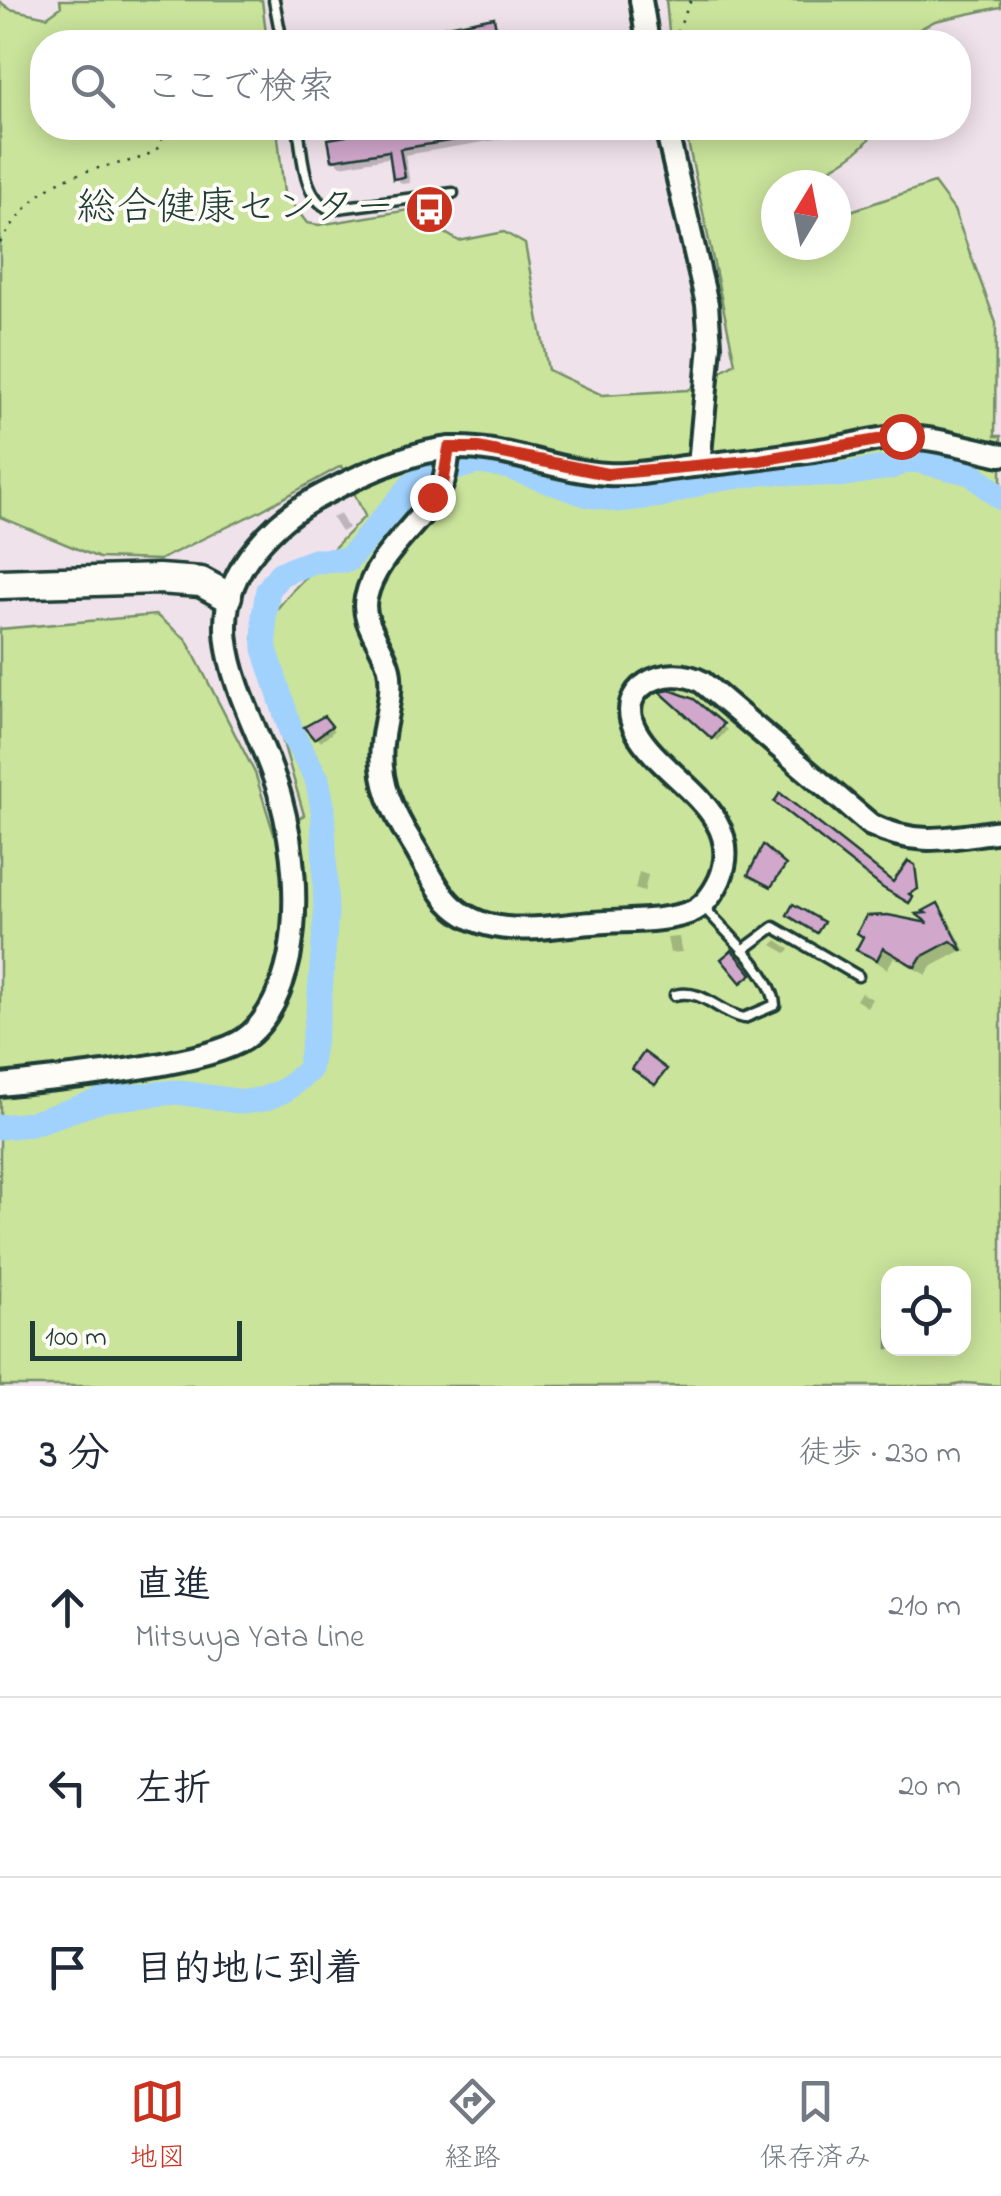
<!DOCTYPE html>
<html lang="ja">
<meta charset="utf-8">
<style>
body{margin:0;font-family:"Indie Flower","Klee One",sans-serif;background:#f6f6f7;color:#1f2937}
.controls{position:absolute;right:30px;bottom:30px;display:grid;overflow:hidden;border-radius:20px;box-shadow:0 5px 25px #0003}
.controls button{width:90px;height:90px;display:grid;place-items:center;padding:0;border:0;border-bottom:2px solid #e0e1e3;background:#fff;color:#1f2937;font:50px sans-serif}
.compass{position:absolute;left:761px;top:170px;width:90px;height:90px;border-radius:50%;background:#fff;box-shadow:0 5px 25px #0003;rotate:10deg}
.scale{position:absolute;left:30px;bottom:25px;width:212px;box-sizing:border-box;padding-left:10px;border:5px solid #1f3d34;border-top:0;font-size:28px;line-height:35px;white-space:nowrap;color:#1f3d34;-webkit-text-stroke:8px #fdfcf7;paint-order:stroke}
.stop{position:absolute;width:30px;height:30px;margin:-22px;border:8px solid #c8321e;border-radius:50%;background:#fff}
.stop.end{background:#c8321e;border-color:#fff;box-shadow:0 2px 10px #0008}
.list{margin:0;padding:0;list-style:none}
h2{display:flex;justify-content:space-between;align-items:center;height:130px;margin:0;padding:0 40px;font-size:42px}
h2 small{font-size:32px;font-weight:400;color:#747a83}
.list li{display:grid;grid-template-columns:65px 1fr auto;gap:30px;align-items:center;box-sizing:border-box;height:180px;padding:0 40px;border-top:2px solid #e0e1e3}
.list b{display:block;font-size:38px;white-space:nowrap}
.list p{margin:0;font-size:32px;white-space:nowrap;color:#747a83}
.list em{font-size:32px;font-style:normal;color:#747a83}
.icon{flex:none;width:55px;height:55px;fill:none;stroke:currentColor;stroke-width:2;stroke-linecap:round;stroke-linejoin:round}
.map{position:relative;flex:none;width:1001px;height:1386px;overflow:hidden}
.search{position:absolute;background:#fff;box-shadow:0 5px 25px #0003;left:30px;right:30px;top:30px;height:110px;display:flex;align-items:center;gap:25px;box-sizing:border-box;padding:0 35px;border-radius:40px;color:#747a83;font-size:38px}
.sheet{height:670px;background:#fff}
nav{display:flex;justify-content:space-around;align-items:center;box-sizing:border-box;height:140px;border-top:2px solid #e0e1e3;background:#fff;font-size:28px;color:#747a83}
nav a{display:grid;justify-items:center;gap:5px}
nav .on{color:#c8321e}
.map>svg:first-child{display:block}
</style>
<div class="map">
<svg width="1001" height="1386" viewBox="0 0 1001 1386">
<rect width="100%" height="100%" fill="#f0e2ea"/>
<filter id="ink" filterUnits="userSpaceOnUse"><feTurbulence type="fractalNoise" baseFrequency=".01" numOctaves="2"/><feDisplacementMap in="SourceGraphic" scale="20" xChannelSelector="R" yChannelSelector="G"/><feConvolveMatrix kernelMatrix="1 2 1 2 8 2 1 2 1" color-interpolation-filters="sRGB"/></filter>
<g filter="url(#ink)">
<g fill="#cae49b" stroke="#749068" stroke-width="2.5" fill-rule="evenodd">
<path d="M60,0H262L267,42H42V128H277L284,193L307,223L319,225L415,209L428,223L459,241L504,232L525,244L548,370L602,395L688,390L735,363L685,128H877C861,157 809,185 776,185V245H836V216L934,183L954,210L996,323L995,436H1001V1386L966,1383L951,1386H0V629L156,615L186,639L255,773L274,834L304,815L253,638L291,592L365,516L341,466L260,511L159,560L99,558L0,517V2L10,9L47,17L61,7ZM888,1274H964V1348H888Z"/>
<path d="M666,0H1001V7L935,21L895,42H670Z"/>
</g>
<g fill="#0003">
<path d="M493,20L500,27L502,42H405L404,38Z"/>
<path d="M346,128H391L392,130L527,128L501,132L502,139L405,155L410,183L402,184L396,178L393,157L341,166L334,159L350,137Z"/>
<path d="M340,514L348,528L341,532L332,518Z"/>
<path d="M665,693L723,726L727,730L717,741Z"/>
<path d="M324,719L334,731L321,742L308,727Z"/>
<path d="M639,872L648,875L644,892L635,889Z"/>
<path d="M937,907L947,917L967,953L963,950L931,967L926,975L894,957L887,969L859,949L932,926Z"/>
<path d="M679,937L682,952L670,953L667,938Z"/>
<path d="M777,940L790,949L786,953L772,945Z"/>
<path d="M861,992L872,999L867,1007L856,1000Z"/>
</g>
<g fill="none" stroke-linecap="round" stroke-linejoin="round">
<path stroke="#a1d2fd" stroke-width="25" d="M0,1127L31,1124L105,1099L176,1092L244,1102L264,1099L285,1090L309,1070L319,1006L326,914L323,809L317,779L292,734L265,649L264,615L268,590L280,574L314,561L348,560L412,485L427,476L477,462L505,466L588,495L618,500L661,495L707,481L769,472L839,475L890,467L911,459L971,473L1001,498"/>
</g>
<g fill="#d1a7cc" stroke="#1f3d34" stroke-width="2.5">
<path d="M494,17L498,42H398L397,36Z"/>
<path d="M343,128H491L492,134L400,149L405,177L393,179L389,151L332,160L328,139L346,136Z"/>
<path d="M670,690L694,699L724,724L712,739L660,692Z"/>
<path d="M324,716L332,726L314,739L304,727Z"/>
<path d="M780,793L893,882L908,861L915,865L918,889L909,894L913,897L909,903L883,888L774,802Z"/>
<path d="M763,845L786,865L771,887L748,875Z"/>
<path d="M938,903L963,951L951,941L921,957L915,967L883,948L877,960L856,950L863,937L857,933L866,916L888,915L928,923L916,914L926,913L923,911Z"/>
<path d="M793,904L824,922L817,933L787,915Z"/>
<path d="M732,950L752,974L741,983L721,959Z"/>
<path d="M644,1052L667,1069L655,1085L632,1069Z"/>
</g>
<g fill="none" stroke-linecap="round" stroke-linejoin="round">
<defs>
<g id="lane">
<path d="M274,0L282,42"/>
<path d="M298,128C303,154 302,198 330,209L453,193"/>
<path d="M743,950L774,927L858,976"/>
<path d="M675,995C704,988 718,1013 744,1018L775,1005C773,973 723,930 702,905"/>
</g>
<g id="secondary">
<path d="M641,0L648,42"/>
<path d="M666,128L707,304L710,345L699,465"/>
<path d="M449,448C447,459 447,475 442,485C422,524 375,554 366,598C360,622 384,646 389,669C394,693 384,720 382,744C378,781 393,813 412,843C424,862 434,885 448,901C485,942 546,926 593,923C624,920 661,923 691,912C705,906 714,892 720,879C748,812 662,779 636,731C612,688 667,662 702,682L871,825C920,848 950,837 1001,831"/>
<path d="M0,1085C53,1079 205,1066 244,1039C269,1022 283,986 289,958C299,906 294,847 280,796C257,712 186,630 256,548C274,526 296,508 322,495C358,476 412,450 453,448C506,446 555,471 607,474C635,476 665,469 693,466C739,461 785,456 832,448C855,445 878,437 901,437C934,437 969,448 1001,455"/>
</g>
<path id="highway" d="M0,584L158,579L201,582L227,596"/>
</defs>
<use href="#lane" stroke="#1f3d34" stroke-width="15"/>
<use href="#secondary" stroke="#1f3d34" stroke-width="28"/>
<use href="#highway" stroke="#1f3d34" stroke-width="35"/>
<g stroke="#1f3d34" stroke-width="2.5" stroke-dasharray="2.5 8" stroke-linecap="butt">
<path d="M673,42L691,0"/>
<path d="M0,243C34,192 51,179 111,165C130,161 147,159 161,145L163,128"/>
</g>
<use href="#lane" stroke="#fdfcf7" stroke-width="8"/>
<use href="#secondary" stroke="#fdfcf7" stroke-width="20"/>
<use href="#highway" stroke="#fdfcf7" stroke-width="28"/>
</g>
</g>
<g fill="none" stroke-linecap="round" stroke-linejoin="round" filter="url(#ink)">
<path stroke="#c8321e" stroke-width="12" d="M432,497L443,484L449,448H478L607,474L760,460L901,436"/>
</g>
<defs>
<symbol id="bus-disc" viewBox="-11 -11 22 22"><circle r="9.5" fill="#c8321e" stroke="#fdfcf7"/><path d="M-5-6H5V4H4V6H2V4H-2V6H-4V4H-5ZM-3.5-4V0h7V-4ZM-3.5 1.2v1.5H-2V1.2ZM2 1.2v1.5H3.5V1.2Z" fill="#fff"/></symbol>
</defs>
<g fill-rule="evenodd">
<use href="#bus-disc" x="402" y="182" width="55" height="55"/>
</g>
<g text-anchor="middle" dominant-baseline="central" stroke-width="8" stroke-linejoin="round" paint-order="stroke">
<g font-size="40" fill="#1f3d34" stroke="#fdfcf7" text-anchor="end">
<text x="395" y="209">総合健康センター</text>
</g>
</g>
</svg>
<div class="controls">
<button><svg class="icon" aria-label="locate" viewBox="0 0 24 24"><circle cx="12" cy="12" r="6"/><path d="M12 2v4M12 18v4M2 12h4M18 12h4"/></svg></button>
</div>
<svg class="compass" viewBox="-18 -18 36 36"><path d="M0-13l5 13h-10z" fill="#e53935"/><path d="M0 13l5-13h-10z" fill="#747a83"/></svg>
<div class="scale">100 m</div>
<div class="stop" style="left:901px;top:436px"></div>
<div class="stop end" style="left:432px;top:497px"></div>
<div class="search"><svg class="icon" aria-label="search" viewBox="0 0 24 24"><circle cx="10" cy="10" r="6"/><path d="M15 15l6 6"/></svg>ここで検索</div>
</div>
<section class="sheet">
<h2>3 分<small>徒歩 · 230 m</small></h2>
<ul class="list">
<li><svg class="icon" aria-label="ahead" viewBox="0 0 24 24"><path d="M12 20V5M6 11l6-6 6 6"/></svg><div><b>直進</b><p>Mitsuya Yata Line</p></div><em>210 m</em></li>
<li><svg class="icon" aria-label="left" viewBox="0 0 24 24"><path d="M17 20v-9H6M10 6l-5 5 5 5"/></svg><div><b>左折</b></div><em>20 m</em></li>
<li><svg class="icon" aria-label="arrive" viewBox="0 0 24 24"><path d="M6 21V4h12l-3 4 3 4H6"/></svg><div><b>目的地に到着</b></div></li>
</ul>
</section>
<nav>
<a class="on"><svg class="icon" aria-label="map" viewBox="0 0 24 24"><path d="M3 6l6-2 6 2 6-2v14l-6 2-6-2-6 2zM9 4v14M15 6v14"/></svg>地図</a>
<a><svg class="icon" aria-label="directions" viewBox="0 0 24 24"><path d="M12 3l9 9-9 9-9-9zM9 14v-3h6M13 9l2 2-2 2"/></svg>経路</a>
<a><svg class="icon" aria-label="saved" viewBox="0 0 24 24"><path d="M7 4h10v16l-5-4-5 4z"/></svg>保存済み</a>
</nav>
